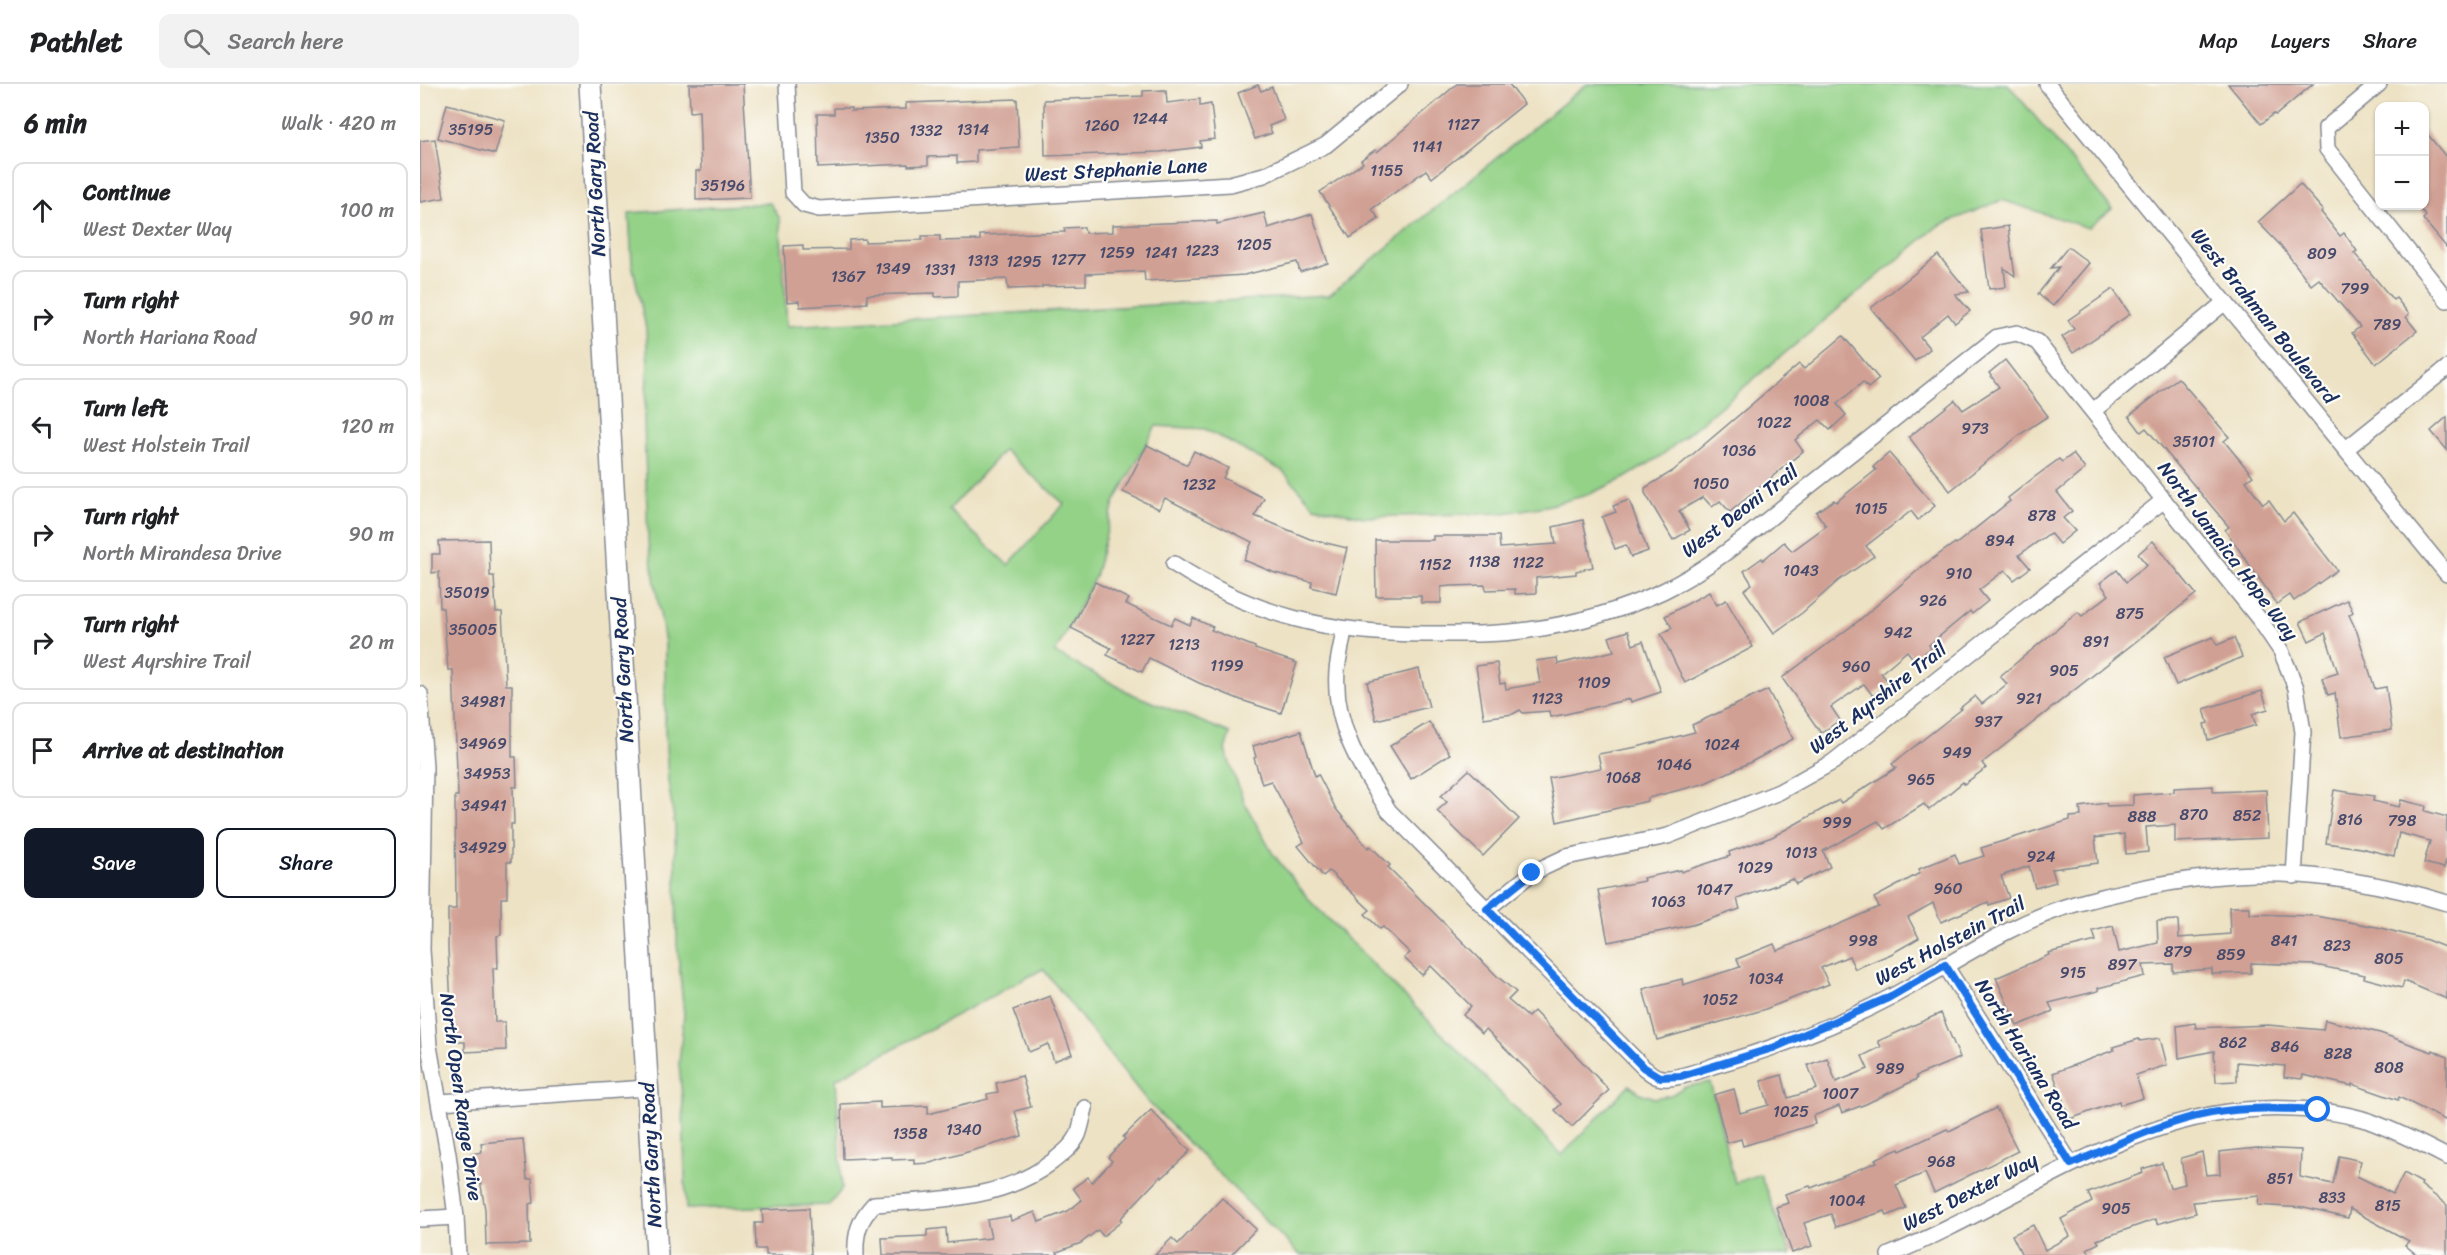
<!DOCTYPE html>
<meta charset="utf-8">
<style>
body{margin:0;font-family:Sriracha,sans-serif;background:#f2f2f2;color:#202124}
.controls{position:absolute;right:18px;top:18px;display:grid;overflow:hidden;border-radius:12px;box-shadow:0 2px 4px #0004}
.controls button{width:54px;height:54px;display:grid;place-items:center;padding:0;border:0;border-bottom:2px solid #e0e0e0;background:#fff;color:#202124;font:30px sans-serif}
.stop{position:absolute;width:18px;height:18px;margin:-14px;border:4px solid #1a73e8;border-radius:50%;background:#fff}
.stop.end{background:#1a73e8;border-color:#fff;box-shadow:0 2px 6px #0008}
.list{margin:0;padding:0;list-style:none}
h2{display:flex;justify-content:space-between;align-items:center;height:78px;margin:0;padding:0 24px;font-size:26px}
h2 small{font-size:20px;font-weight:400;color:#757577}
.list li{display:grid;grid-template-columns:39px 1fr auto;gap:18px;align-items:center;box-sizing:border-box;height:96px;margin:0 12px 12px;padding:0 12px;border:2px solid #e0e0e0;border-radius:12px}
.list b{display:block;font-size:22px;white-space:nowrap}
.list p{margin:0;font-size:20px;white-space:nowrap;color:#757577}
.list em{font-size:20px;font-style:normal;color:#757577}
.actions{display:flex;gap:12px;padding:18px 24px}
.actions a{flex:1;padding:14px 0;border:2px solid #111827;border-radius:12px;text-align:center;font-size:21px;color:#111827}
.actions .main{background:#111827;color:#fff}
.icon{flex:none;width:33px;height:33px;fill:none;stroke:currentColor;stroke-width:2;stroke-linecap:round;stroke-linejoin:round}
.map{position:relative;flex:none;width:2027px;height:1171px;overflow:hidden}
header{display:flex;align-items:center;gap:36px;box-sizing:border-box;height:84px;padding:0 30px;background:#fff;border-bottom:2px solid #e0e0e0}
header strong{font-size:28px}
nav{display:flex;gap:33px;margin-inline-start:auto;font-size:21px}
.search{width:420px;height:54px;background:#f2f2f2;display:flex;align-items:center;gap:15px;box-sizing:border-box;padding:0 21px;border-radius:12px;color:#757577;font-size:22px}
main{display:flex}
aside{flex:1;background:#fff}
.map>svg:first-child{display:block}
</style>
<header>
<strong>Pathlet</strong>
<div class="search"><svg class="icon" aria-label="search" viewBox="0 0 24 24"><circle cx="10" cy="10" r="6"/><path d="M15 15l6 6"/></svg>Search here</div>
<nav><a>Map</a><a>Layers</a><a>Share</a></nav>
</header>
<main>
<aside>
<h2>6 min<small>Walk · 420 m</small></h2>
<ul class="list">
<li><svg class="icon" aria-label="ahead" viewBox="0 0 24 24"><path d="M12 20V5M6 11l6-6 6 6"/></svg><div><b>Continue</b><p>West Dexter Way</p></div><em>100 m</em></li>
<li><svg class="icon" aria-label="right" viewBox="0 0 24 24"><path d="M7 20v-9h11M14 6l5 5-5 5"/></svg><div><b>Turn right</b><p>North Hariana Road</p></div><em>90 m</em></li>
<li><svg class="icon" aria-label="left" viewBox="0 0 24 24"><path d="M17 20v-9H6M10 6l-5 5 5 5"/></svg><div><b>Turn left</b><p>West Holstein Trail</p></div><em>120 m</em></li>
<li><svg class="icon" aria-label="right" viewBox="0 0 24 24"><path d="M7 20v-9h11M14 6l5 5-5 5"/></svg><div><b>Turn right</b><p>North Mirandesa Drive</p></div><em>90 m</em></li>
<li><svg class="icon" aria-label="right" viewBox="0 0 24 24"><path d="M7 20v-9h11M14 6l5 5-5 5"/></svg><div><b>Turn right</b><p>West Ayrshire Trail</p></div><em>20 m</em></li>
<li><svg class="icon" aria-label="arrive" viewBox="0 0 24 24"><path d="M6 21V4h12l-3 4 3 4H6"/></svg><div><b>Arrive at destination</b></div></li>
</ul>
<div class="actions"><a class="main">Save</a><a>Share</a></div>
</aside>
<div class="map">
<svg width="2027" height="1171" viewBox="0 0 2027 1171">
<rect width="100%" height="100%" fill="#fdfcf7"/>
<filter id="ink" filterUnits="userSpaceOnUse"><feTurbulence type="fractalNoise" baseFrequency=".0167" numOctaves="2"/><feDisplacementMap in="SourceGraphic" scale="12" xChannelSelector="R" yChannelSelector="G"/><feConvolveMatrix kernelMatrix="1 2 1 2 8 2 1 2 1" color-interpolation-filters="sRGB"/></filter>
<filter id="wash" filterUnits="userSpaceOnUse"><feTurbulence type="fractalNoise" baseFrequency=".008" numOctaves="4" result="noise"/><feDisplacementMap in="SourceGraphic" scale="24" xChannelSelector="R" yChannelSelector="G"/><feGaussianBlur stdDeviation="1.35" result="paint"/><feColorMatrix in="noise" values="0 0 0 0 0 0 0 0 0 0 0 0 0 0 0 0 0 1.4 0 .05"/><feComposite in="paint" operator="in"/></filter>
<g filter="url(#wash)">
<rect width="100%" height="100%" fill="#ede2c4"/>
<path fill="#94d288" stroke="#588073" stroke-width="1.5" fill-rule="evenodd" d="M1167,0H1588L1692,125L1668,144L1582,116L1518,142L1241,372L1205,394L1167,411L1126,422L1084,429L944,433L894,422L863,387L785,345L736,342L694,419L675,493L635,569L712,610L810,649L805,666L824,718L853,770L891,818L1142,1071L1209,1001L1220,1009L1234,1014L1251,1011L1264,1003L1290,998L1315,1099L1340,1090L1371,1171H880L727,1017L623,885L416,995L422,1105L409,1121L266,1125L263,1023L259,980L264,930L257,860L255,742L248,697L245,645V559L228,457L224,335L228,281L226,244L212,179L209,129L350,119L360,135L367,242L909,211ZM584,366L644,420L588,481L529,426Z"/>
<g id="blocks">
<g fill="#d1a094">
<path d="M269,0H323L330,114L276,116V87H281L279,27L270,28Z"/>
<path d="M1037,0H1089L1104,20L1012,94L1006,86L952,125L959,135L930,154L900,108L943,79L941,76L955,66L957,68Z"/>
<path d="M1808,0H1893L1856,31L1854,30L1841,40Z"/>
<path d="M838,1L841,7L852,3L864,36L849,42L852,49L835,55L818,9Z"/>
<path d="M746,6L747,19L780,15V22L791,20L795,55L780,57L781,63L740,68L625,72L624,16L723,12V7Z"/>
<path d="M597,15L599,63L556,66V78L537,79V72L508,73V81L488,82V80L398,84L397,30H414V24H431V27L486,25V19Z"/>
<path d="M27,20L85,36L75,70L18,54Z"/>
<path d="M2004,46L2027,74V164L2003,135L2006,132L1997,122H2004Z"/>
<path d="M15,55L24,114L0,118V57Z"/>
<path d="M1880,100L1903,126L1901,128L1920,152L1924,149L1937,167L1934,169L1973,216L1976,214L1989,230L1986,233L1997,247L1956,280L1932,249L1940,243L1899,195L1891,201L1862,163L1838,138Z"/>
<path d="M844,129L848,144L892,130L908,179L880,188L877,178L824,191L762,195L725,197L724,187L666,190V201L622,202V204L588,205L587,195L538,197V212L515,213V209L447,211V219L380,223L379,217L367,218L364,162L383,161V166L429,165V156L445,155V158L502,156V152H520V157L560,156V151L645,148L644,144L664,143L665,149L693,148V141L797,137V140Z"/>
<path d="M1588,142L1595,192L1584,184L1586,203L1569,205L1561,146Z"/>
<path d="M1648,163L1669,179L1633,222L1618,210L1639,183L1631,184Z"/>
<path d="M1518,171L1549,208L1535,210L1550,227L1535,239L1528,230L1500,253L1510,265L1495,277L1451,224Z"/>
<path d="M1693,205L1710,230L1653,269L1642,253L1654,245L1648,236Z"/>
<path d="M1423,252L1459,295L1448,304L1443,298L1417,320L1426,331L1410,346L1400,336L1375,356L1383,367L1310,428L1300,417L1292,423L1283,413L1259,427L1270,446L1253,456L1225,409V404L1253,387L1379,280L1384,285Z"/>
<path d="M1585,276L1628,332L1602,349L1530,407L1489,353L1535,316L1543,326L1579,303L1569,289Z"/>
<path d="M1758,294L1809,353L1804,357L1833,392L1826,397L1843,420L1849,416L1864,437L1873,429L1917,486L1874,517L1870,511L1857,520L1805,446L1809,443L1726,344L1721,348L1709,332Z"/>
<path d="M2027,333V366L2011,347Z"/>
<path d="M727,361L767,381L774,367L808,384L803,394L844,414L835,432L890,455L927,464L916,509L891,503L892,498L855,489L824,476L832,458L745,414L739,425L703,408Z"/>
<path d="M1469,369L1515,422L1498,436L1491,427L1446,462L1454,472L1418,497L1382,529L1354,549L1324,506L1332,500L1324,487L1342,474L1343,476L1364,458L1372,467L1406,442L1396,428L1414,416L1416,418L1456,386L1453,383Z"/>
<path d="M1653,370L1665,385L1637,408L1652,427L1643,434L1655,447L1639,460L1630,449L1599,471L1610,484L1594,496L1585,486L1559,506L1568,517L1552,530L1550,527L1509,561L1511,564L1495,577L1487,567L1461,589L1469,599L1453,612L1444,600L1411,623L1420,636L1401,649L1362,594L1437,538L1504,481L1535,459L1536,460L1590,417L1588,414L1612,395L1639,375L1642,378Z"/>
<path d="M1209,416L1228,467L1211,473L1206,461L1195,465L1182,433L1196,428L1193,422Z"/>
<path d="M1163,436L1173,483L1156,487V490L1116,494V509L1095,510V505L1066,506L1065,501L1031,502L1021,503V519H1001V512H956L955,456H1013V452H1079L1080,464L1136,460L1133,443Z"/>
<path d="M69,456L70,492H74L76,528H82L86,601H92V673H96L97,703H93L94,740H91V778H87V814H81V851L77,852L78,884H73L75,938H85L86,966L45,968V958H33L28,865V825H36L35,712H38L33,586H28L23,524H20L19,488L12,489V470H20L19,457Z"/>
<path d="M1733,457L1776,510L1562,679L1566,684L1544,700L1543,698L1509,726L1504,720L1464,745L1458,737L1403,767L1410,783L1376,800L1373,795L1317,815L1320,825L1272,841L1188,858L1178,806L1224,797L1223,794L1261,786V788L1310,772L1309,768L1352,753L1419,716L1421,719L1476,684L1472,680L1542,625L1540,624L1555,612L1562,620L1587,600L1580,592L1658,528L1662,532L1689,511L1680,499L1697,486L1706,498L1727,481L1718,470Z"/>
<path d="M675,498L709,515L706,520L751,541L755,534L770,541L773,534L793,543L791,546L835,563V565L877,579L861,629L821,616L779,599L729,574L722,588L687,571L691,564L651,544Z"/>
<path d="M1289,508L1297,521L1306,516L1333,563L1265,599L1241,550L1252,544L1245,532Z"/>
<path d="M1927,516L1933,528L1929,531L1937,548L1955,605L1966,603L1972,646L1921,653L1915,609L1908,611L1902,594L1918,589L1905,549L1889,557L1880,538Z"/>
<path d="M1208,547L1213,561L1223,557L1241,608L1211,618L1210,615L1146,630L1130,633L1129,627L1103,629L1100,626L1093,630L1064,634L1056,582L1077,579L1080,600L1085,599L1086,605L1120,599L1116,577L1137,574L1138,580L1194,567L1189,553Z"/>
<path d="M1793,553L1797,561L1814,554L1822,573L1756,601L1744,573Z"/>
<path d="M999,585L1009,623L956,636L947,598Z"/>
<path d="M1348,606L1373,655L1331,678L1283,700L1228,714V717L1137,738L1129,694L1181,684L1178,670L1217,663L1275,648L1272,641Z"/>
<path d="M1842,607L1848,625L1832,630L1836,641L1788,656L1784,640L1788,639L1784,625Z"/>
<path d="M1009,638L1030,670L991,695L970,662Z"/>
<path d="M881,647L895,692L898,690L916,725L948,764L950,762L970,781L968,783L1078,893L1096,908L1088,916L1108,933L1114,927L1189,1006L1152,1043L1135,1026L1141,1020L1066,945L1062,949L1043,931L1051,922L1011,882L1002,891L984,874L990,869L963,843L960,845L945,830L950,826L909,787L903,792L878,762L884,758L851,697L842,700L834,674L836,673L833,662Z"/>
<path d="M1049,686L1099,735L1063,772L1017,727L1027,718L1021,712Z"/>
<path d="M1793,702V708L1846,706L1848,754L1755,758V741L1726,743L1728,768L1706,770L1704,750L1675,754L1678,779L1632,785L1636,798L1615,804L1609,782L1581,792L1589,814L1569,821L1568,818L1521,838L1513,819L1488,833L1499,854L1471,870L1435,885L1429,872L1401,884L1409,900L1343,926L1237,956L1223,905L1262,895L1263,901L1320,883L1317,875L1354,860L1357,867L1459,823L1454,814L1500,789L1499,785L1535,770L1539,780L1564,772L1561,764L1650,736V733L1661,732L1660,723L1686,719L1687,722L1713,721V711L1754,708V704Z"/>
<path d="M1914,706L1954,712L1953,717L1979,723L1981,716L2006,722L2005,727L2027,733V774L2024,784L2004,779L2010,757L1979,749L1974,772L1941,764L1906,759Z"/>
<path d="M1809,823H1830V830L1896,832L1957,843L2007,856L2027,864V915L1984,897L1982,904L1944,894L1945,891L1895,881L1831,879V889L1792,890V885L1753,888V880L1723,881L1725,892L1678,904V907L1629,919L1633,927L1597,942L1576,894L1629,871L1628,869L1676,857L1673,847L1693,842L1699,868L1738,859L1737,837L1758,836L1759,854L1810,850Z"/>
<path d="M630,912L652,970L634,977L628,960L609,968L593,926Z"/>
<path d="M1521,929L1540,974L1496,992L1497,995L1446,1020L1422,1029L1419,1022L1393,1032L1395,1040L1323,1062L1321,1055L1307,1059L1294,1011L1314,1005L1320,1029L1349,1021L1341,997L1362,991L1368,1014L1397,1005L1388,981L1407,974L1416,998L1448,985L1442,972L1461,963L1458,957Z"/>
<path d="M1905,936L1960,949L2012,968L2013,966L2027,973V1037L1979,1013L1978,1016L1932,1000V1002L1883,991L1882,995L1864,993L1865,982L1817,978V997L1796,998L1794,967L1759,974L1757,942L1775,939L1776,944L1848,941L1903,946Z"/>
<path d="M1740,954L1747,981L1716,991L1723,1014L1700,1021L1699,1017L1650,1035L1633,989L1694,966L1693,963L1719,955L1720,957Z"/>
<path d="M602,992L611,1023L595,1027L602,1052L510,1079L494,1080V1075L472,1076V1073L423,1075L421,1020L460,1018V1024L508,1022V1030L568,1015L567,1010L578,1008L576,999Z"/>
<path d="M1576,1024L1598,1067L1514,1109L1505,1089L1476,1101L1486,1124L1467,1132L1465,1127L1416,1143L1411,1130L1384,1139L1392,1162L1372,1169L1356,1123L1368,1119L1365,1110L1390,1102L1391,1104L1457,1078L1455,1075L1479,1065L1480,1067L1527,1045L1529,1047Z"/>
<path d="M731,1026L770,1067L742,1094L741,1092L700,1135L702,1137L683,1152L678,1146L661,1159L637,1168L639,1171H463L462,1154L507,1152V1146L526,1144L527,1159L571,1154L567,1136L590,1132L591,1137L615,1128L619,1138L648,1127L662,1116L653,1104L668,1093L672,1098L692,1077L688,1073L705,1055L703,1053Z"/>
<path d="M103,1055L107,1095H112L114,1119L109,1120L110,1160L66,1161L65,1125L60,1096L54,1097L51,1070L62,1068L61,1059Z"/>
<path d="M1837,1064L1881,1066L1880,1093L1913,1100L1919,1072L1941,1077L1937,1092L1973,1110L1984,1089L2002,1099L2001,1101L2027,1121V1171H1997L1985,1161L1989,1157L1930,1125L1928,1134L1884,1124L1838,1121L1839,1112L1773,1118L1776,1129L1737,1140L1736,1135L1677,1156L1679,1159L1667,1165L1671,1171H1602L1592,1151L1613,1141L1625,1166L1650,1152L1641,1135L1672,1118L1668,1109L1723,1089L1722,1085L1742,1079L1750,1104L1765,1100L1761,1074L1782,1068L1786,1091L1800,1090L1799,1068Z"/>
<path d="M802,1114L836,1145L811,1171H735L752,1154L758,1160Z"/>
<path d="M389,1124L391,1171H346V1165H336L335,1139H343L342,1126Z"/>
</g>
</g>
</g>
<g filter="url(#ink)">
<use href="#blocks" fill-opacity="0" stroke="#848891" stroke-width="1.5"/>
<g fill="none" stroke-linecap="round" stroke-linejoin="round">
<defs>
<g id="street">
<path d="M367,0L373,109L384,121L399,125L810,100L844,91L906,61L980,0"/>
<path d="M1627,0L2027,490"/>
<path d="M1959,0L1906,44L1907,65L2027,216"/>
<path d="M1673,327L1805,218"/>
<path d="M1926,365L2027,284"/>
<path d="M754,480C834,532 912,550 1006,550C1040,550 1075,551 1109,546C1154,540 1202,526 1243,507C1295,482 1339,442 1383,407C1448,356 1513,304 1577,253L1597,249L1617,258L1840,536L1861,567L1876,604L1883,648L1874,792"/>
<path d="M924,546C922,560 918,574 917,587C913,640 941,685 969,727L1223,983C1227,986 1233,992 1238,993C1252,998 1281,986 1296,981C1355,964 1414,943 1469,914C1530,882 1588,839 1655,820C1713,804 1775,792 1834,790C1895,788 1969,801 2027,819"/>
<path d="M0,610L5,683L2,866L9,962L28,1070L36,1133L38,1171"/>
<path d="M1067,825L1112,789L1146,773L1248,752L1359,708L1413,678L1744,416"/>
<path d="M1525,881L1651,1080"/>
<path d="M20,1018L227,1004"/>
<path d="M0,1135L36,1133"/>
<path d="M436,1171C435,1149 439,1136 454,1120C515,1116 581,1117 632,1078C642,1070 653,1062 658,1051C661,1043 663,1032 665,1024"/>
<path d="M1469,1171C1603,1117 1720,1017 1873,1025C1898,1026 1925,1029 1949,1037C1976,1047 2002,1060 2027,1073"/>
</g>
<path id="secondary" d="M170,0L237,1171"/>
</defs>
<use href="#street" stroke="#848891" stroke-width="18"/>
<use href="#secondary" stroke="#848891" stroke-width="24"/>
<use href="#street" stroke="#fff" stroke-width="15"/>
<use href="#secondary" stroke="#fff" stroke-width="21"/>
</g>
</g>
<g fill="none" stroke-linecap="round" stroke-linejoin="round" filter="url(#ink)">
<path stroke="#1a73e8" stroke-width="8" d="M1112,789L1067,825L1223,983L1239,993L1261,992L1353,964L1468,914L1525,881L1651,1080C1697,1061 1742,1038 1791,1029C1826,1023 1862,1024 1898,1026"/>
</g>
<g text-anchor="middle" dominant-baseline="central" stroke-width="4.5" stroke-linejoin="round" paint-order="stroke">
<g font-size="16" fill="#484b6c">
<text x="730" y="34">1244</text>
<text x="1043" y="40">1127</text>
<text x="682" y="41">1260</text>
<text x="51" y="45">35195</text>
<text x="553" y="45">1314</text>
<text x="506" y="46">1332</text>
<text x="462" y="53">1350</text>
<text x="1007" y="62">1141</text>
<text x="967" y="86">1155</text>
<text x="303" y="101">35196</text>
<text x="834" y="160">1205</text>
<text x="782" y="166">1223</text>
<text x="697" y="168">1259</text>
<text x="741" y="168">1241</text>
<text x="1902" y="169">809</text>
<text x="648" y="175">1277</text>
<text x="563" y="176">1313</text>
<text x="604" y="177">1295</text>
<text x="473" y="184">1349</text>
<text x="520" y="185">1331</text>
<text x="428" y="192">1367</text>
<text x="1935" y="204">799</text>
<text x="1967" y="240">789</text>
<text x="1391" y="316">1008</text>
<text x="1354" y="338">1022</text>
<text x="1555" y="344">973</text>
<text x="1774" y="357">35101</text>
<text x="1319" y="366">1036</text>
<text x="1291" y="399">1050</text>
<text x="779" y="400">1232</text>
<text x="1451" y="424">1015</text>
<text x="1622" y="431">878</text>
<text x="1580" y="456">894</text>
<text x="1064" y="477">1138</text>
<text x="1108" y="478">1122</text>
<text x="1015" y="480">1152</text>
<text x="1381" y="486">1043</text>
<text x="1539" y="489">910</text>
<text x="47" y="508">35019</text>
<text x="1513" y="516">926</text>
<text x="1710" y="529">875</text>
<text x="53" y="545">35005</text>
<text x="1478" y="548">942</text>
<text x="717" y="555">1227</text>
<text x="1676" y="557">891</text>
<text x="764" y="560">1213</text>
<text x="807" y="581">1199</text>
<text x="1436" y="582">960</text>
<text x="1644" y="586">905</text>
<text x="1174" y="598">1109</text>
<text x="1127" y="614">1123</text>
<text x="1609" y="614">921</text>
<text x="63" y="617">34981</text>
<text x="1568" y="637">937</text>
<text x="63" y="659">34969</text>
<text x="1302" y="660">1024</text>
<text x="1537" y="668">949</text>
<text x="1254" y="680">1046</text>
<text x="67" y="689">34953</text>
<text x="1203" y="693">1068</text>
<text x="1501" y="695">965</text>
<text x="64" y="721">34941</text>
<text x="1774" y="730">870</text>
<text x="1827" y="731">852</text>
<text x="1722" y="732">888</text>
<text x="1930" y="735">816</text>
<text x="1982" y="736">798</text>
<text x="1417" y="738">999</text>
<text x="63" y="763">34929</text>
<text x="1381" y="768">1013</text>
<text x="1621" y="772">924</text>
<text x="1335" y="783">1029</text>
<text x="1528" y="804">960</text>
<text x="1294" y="805">1047</text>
<text x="1248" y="817">1063</text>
<text x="1443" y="856">998</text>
<text x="1864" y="856">841</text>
<text x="1917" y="861">823</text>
<text x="1758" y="867">879</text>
<text x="1811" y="870">859</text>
<text x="1969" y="874">805</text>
<text x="1702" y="880">897</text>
<text x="1653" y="888">915</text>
<text x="1346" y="894">1034</text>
<text x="1300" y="915">1052</text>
<text x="1813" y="958">862</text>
<text x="1865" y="962">846</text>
<text x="1918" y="969">828</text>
<text x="1969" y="983">808</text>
<text x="1470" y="984">989</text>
<text x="1420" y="1009">1007</text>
<text x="1371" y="1027">1025</text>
<text x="544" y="1045">1340</text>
<text x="490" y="1049">1358</text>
<text x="1521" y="1077">968</text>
<text x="1860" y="1094">851</text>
<text x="1912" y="1113">833</text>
<text x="1427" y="1116">1004</text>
<text x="1968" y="1121">815</text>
<text x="1696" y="1124">905</text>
</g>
<g font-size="20" fill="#1b2f5e" stroke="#fdfcf7">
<text transform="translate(696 86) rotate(-3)">West Stephanie Lane</text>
<text transform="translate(175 100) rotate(-93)">North Gary Road</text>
<text transform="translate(1844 232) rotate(51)">West Brahman Boulevard</text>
<text transform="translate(1320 427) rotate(-37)">West Deoni Trail</text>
<text transform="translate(1808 467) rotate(53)">North Jamaica Hope Way</text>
<text transform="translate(203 586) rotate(-93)">North Gary Road</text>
<text transform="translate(1458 614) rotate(-38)">West Ayrshire Trail</text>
<text transform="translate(1530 857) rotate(-28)">West Holstein Trail</text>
<text transform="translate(1606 970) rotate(58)">North Hariana Road</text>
<text transform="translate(41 1013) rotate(82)">North Open Range Drive</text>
<text transform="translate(231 1071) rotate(-93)">North Gary Road</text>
<text transform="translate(1550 1108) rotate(-27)">West Dexter Way</text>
</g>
</g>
</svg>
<div class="controls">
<button>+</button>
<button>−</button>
</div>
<div class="stop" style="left:1898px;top:1026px"></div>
<div class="stop end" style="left:1112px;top:789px"></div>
</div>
</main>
